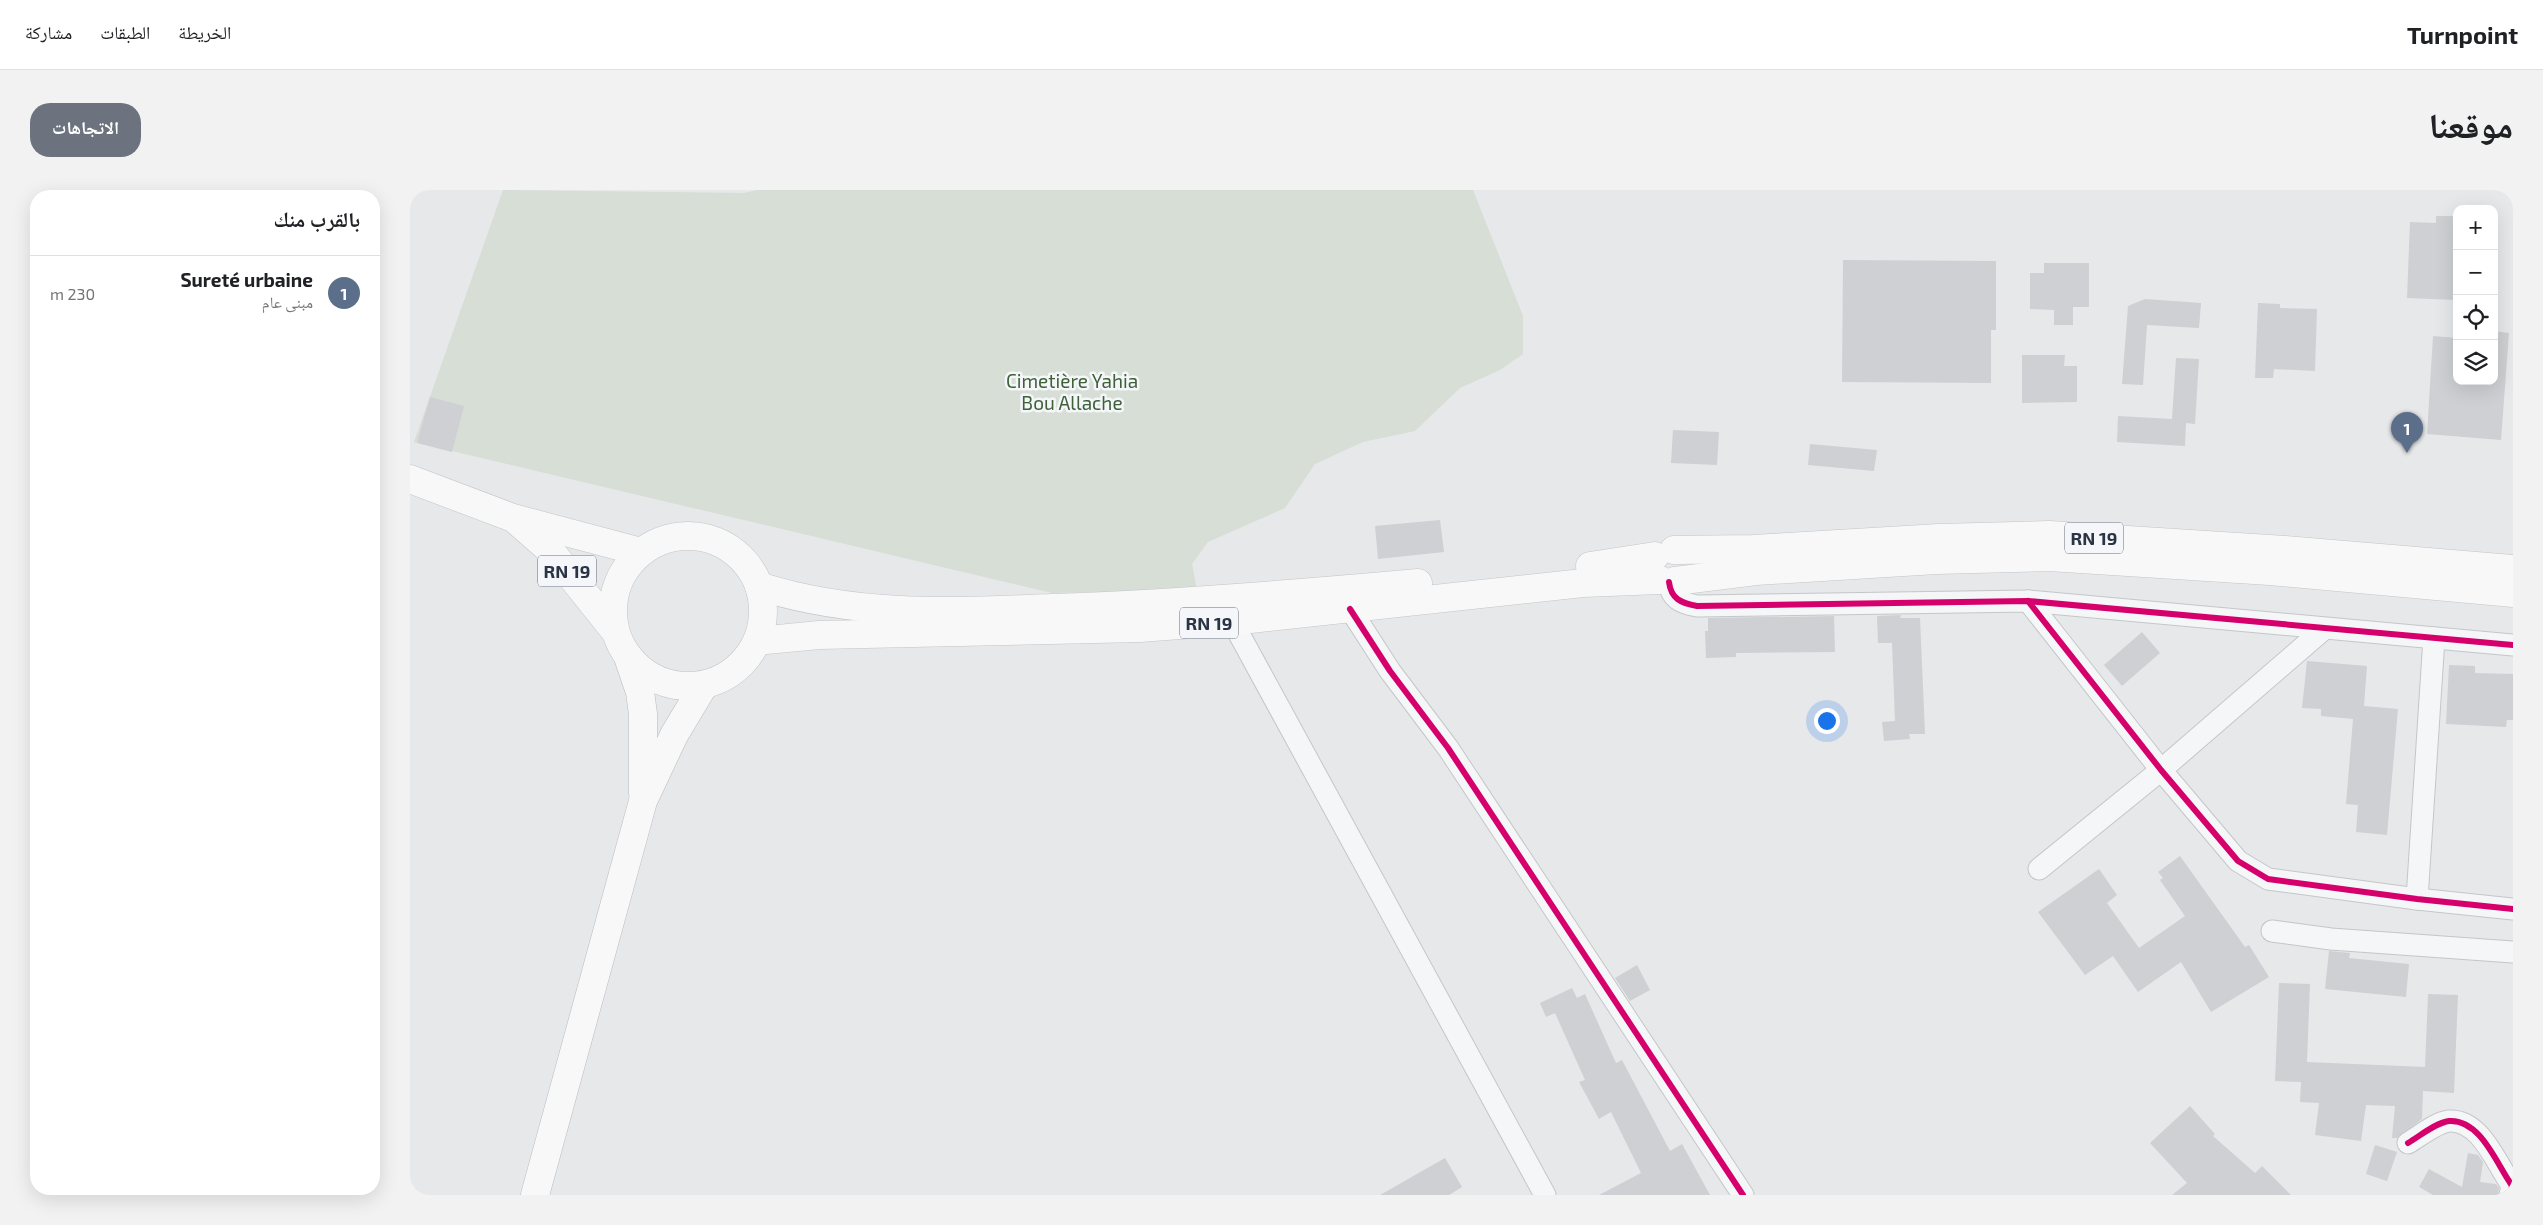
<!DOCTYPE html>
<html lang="ar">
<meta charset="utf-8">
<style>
body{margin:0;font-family:"Exo 2","Noto Naskh Arabic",sans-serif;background:#f2f2f2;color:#202124;direction:rtl}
.controls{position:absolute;right:15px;top:15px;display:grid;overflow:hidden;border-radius:10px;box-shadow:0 5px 20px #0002}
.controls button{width:45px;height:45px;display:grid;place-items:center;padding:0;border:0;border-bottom:1px solid #e0e0e0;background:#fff;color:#202124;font:25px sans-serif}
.you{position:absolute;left:1416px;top:530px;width:18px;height:18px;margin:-12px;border:4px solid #fff;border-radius:50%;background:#1a73e8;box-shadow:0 0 0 8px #1a73e833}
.badge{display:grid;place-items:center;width:32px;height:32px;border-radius:50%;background:#6c737f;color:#fff;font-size:16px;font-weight:700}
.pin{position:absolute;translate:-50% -41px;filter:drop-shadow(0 1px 2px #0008)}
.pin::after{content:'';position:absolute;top:26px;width:18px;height:15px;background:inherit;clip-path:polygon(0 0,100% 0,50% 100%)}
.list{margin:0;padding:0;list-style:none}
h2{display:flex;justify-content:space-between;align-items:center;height:65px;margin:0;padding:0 20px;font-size:21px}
h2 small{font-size:16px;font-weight:400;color:#757577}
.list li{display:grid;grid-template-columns:32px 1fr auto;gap:15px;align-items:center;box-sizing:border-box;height:75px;padding:0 20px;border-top:1px solid #e0e0e0}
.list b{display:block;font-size:19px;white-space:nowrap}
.list p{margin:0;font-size:16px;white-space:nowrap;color:#757577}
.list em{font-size:16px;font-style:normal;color:#757577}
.icon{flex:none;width:28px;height:28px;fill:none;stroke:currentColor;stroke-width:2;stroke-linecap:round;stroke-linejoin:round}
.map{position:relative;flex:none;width:2103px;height:1005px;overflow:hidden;direction:ltr;border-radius:20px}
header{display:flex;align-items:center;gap:30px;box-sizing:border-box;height:70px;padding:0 25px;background:#fff;border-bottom:1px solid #e0e0e0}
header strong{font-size:24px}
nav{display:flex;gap:28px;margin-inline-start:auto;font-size:18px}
.intro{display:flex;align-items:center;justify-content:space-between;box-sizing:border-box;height:120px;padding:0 30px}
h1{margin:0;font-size:35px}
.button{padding:12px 22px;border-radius:20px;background:#6c737f;color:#fff;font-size:18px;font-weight:700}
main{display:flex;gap:30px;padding:0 30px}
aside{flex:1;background:#fff;border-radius:20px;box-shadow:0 5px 20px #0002}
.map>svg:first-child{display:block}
</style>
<header>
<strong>Turnpoint</strong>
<nav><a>الخريطة</a><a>الطبقات</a><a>مشاركة</a></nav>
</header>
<div class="intro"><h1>موقعنا</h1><a class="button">الاتجاهات</a></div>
<main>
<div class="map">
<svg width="2103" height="1005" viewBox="0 0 2103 1005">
<rect width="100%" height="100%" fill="#e6e8ea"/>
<path fill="#d6ded6" d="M93,0L334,3L347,0H1063L1113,126V164L1090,180L1050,198L1005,241L953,252L905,274L875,318L798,352L782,374L787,400L642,403L4,252Z"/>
<g fill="#ced0d3">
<path d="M2026,26H2047V110L1997,108L2000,32L2026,33Z"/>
<path d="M1433,70L1586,71V140H1581V193L1432,192Z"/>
<path d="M1634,73H1679V117H1663V135H1644V120L1620,119V83H1634Z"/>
<path d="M1735,109L1791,113L1789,138L1737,135L1733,195L1712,194L1718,116Z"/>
<path d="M1848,113L1870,114V118L1907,119L1905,181L1864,179L1863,188H1845Z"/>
<path d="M2084,141L2099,143L2091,250L2017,244L2023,146L2047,148V191H2084Z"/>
<path d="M1612,165H1655L1654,176H1667V212L1612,213Z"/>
<path d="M1766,168L1789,169L1785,234L1776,233L1775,256L1707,252L1708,226L1762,229Z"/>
<path d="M20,207L54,216L42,262L7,253Z"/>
<path d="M1263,240L1309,242L1307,275L1261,273Z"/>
<path d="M1400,254L1467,260L1464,281L1398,275Z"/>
<path d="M1030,330L1034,362L968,369L965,336Z"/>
<path d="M1491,425L1490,428H1510L1515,544H1499L1500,549L1474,551L1472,532L1485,531L1482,453H1468L1467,426Z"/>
<path d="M1424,426L1425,462L1326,463V467L1296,468L1295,441H1298V428Z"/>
<path d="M1732,442L1750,463L1712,496L1694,475Z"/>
<path d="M1897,471L1957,476L1954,516L1988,519L1977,645L1946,642L1948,615L1936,614L1943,529L1911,526V519L1892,518Z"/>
<path d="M2039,475L2065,476V483L2103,484V530H2097L2096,537L2036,534Z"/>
<path d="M1770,666L1835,757L1839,755L1859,787L1801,822L1771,772L1728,802L1703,766L1675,785L1628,722L1689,679L1707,705L1697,713L1729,758L1775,726L1750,690L1753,688L1748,682Z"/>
<path d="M1919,761L1940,763L1939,768L1999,774L1996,807L1915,799Z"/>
<path d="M1227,775L1240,800L1220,811L1205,788Z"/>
<path d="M1869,793L1900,794L1897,872L2015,877L2018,804L2048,805L2044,903L2013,901L2012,929L1987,948H1982L1985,916L1956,915L1951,951L1905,945L1909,913L1890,912L1891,892L1865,891Z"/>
<path d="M1162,798L1167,808L1175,804L1206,873L1212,870L1260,961L1272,954L1300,1005H1189L1231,983L1201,922L1189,929L1169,892L1175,890L1145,823L1136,827L1130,813Z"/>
<path d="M1780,916L1805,944L1803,946L1845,983L1852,976L1881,1005H1762L1777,993L1740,953Z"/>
<path d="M1965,955L1987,962L1977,991L1956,984Z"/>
<path d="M2058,963L2068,965L2073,972L2070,992L2086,994L2089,998L2088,1005H2023L2009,997L2019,979L2052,997Z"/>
<path d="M1035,968L1052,997L1039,1005H970Z"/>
</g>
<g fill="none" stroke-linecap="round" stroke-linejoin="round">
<defs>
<g id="street">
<path d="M1259,392C1261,409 1271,413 1287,416L1618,411L2103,455"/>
<path d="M1618,411L1751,580L1828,671L1858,689L2007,709L2103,719"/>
<path d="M940,419L980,481L1038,558L1333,1005"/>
<path d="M822,431L1135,1005"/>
<path d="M1629,679L1751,580L1914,439"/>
<path d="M2007,709L2024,448"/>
<path d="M1862,741L1921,749L2103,762"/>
<path d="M1998,953C2010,946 2025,933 2039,931C2069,929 2085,970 2099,991L2102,996L2100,1005"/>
</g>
<g id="primary">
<path d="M0,289L103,328L231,362"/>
<path d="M108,332L140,360L204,440"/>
<circle cx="278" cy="421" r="75"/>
<path d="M1264,360L1343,359L1529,348L1639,345L1875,360L2103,379"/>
<path d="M1180,376L1245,366"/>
<path d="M1265,391L1346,381L1526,370L1639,367L1860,381L2103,403"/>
<path d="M349,396C445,427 543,422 642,418C764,414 886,404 1008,393"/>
<path d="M347,451L409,445L730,438L822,431L1173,393L1250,390"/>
</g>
<g id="highway">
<path d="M218,467L230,502L233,524V603"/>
<path d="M125,1005L233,611L264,545L294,495"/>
</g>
</defs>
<use href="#street" stroke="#c4c6c8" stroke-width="23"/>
<use href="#primary" stroke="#c2c5c8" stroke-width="29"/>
<use href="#highway" stroke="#b8bbbf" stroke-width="29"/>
<use href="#street" stroke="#f5f6f7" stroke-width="21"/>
<use href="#primary" stroke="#f8f8f8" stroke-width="28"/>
<use href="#highway" stroke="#f8f8f8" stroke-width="28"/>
<defs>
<g id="cycleway">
<path d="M1259,392C1261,409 1271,413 1287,416L1618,411L2103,455"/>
<path d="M1618,411L1751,580L1828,671L1858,689L2007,709L2103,719"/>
<path d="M940,419L980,481L1038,558L1333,1005"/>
<path d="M1998,953C2010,946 2025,933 2039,931C2069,929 2085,970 2099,991L2102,996L2100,1005"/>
</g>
</defs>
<use href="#cycleway" stroke="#f4f6f9" stroke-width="9"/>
<use href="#cycleway" stroke="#d6006c" stroke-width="6"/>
</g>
<g text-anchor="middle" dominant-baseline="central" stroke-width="5" stroke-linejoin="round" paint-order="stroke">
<g fill="#f4f6f9" stroke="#676e7b" stroke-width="1">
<rect x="1655" y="332.5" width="58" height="31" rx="4"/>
<rect x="128" y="365.5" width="58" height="31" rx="4"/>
<rect x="770" y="417.5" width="58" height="31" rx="4"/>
</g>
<g font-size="18" font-weight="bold" fill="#2b3445">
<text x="1684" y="348">RN 19</text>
<text x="157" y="381">RN 19</text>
<text x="799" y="433">RN 19</text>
</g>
<g font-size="19" fill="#3f6138" stroke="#f4f6f9">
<text x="662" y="190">Cimetière Yahia<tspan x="662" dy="22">Bou Allache</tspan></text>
</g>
</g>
</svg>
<div class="controls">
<button>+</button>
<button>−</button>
<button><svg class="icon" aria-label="locate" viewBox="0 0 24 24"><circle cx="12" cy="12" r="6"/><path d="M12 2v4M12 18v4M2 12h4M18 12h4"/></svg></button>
<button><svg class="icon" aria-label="layers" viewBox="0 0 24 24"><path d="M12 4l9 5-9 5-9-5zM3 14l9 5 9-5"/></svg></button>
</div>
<div class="you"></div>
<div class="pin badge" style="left:1997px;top:263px;background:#5c6f8a">1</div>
</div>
<aside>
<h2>بالقرب منك<small></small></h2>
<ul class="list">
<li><span class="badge" style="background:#5c6f8a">1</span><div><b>Sureté urbaine</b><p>مبنى عام</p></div><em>230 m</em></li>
</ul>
</aside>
</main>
